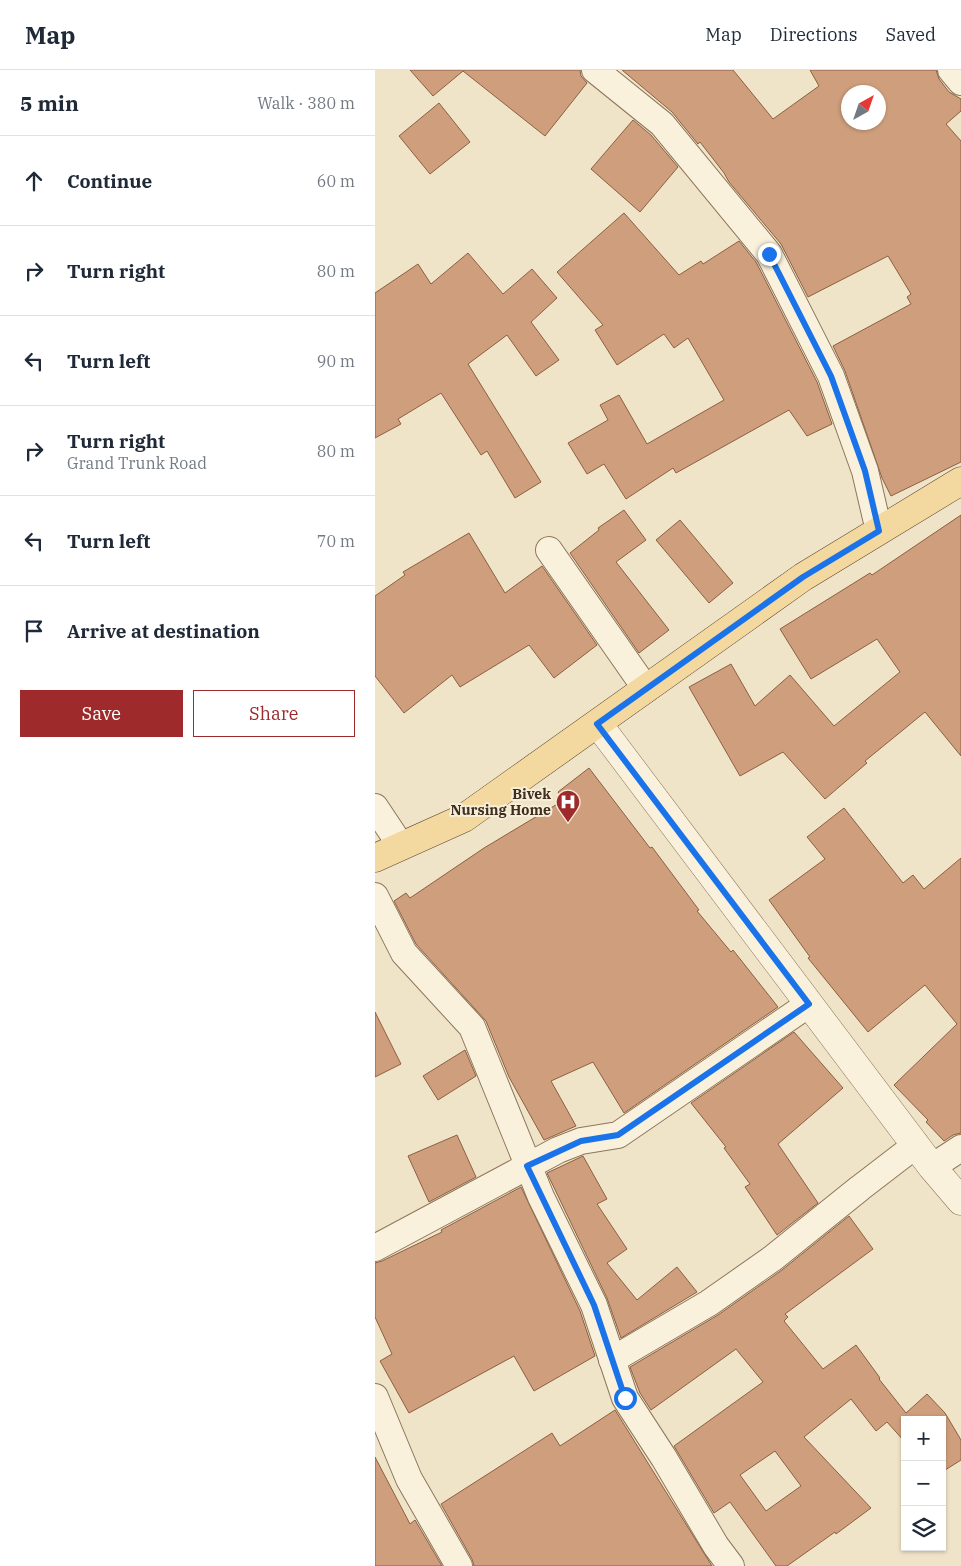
<!DOCTYPE html>
<meta charset="utf-8">
<style>
body{margin:0;font-family:"IBM Plex Serif",serif;background:#f2f2f3;color:#1f2937}
.controls{position:absolute;right:15px;bottom:15px;display:grid;overflow:hidden;border-radius:0px;box-shadow:0 1px 4px #0004}
.controls button{width:45px;height:45px;display:grid;place-items:center;padding:0;border:0;border-bottom:1px solid #e0e1e3;background:#fff;color:#1f2937;font:25px sans-serif}
.compass{position:absolute;left:466px;top:15px;width:45px;height:45px;border-radius:50%;background:#fff;box-shadow:0 1px 4px #0004;rotate:40deg}
.stop{position:absolute;width:15px;height:15px;margin:-11px;border:4px solid #1a73e8;border-radius:50%;background:#fff}
.stop.end{background:#1a73e8;border-color:#fff;box-shadow:0 1px 5px #0008}
.list{margin:0;padding:0;list-style:none}
h2{display:flex;justify-content:space-between;align-items:center;height:65px;margin:0;padding:0 20px;font-size:21px}
h2 small{font-size:16px;font-weight:400;color:#747a83}
.list li{display:grid;grid-template-columns:32px 1fr auto;gap:15px;align-items:center;box-sizing:border-box;height:90px;padding:0 20px;border-top:1px solid #e0e1e3}
.list b{display:block;font-size:19px;white-space:nowrap}
.list p{margin:0;font-size:16px;white-space:nowrap;color:#747a83}
.list em{font-size:16px;font-style:normal;color:#747a83}
.actions{display:flex;gap:10px;padding:15px 20px}
.actions a{flex:1;padding:11px 0;border:1px solid #9e2a2b;border-radius:0px;text-align:center;font-size:18px;color:#9e2a2b}
.actions .main{background:#9e2a2b;color:#fff}
.icon{flex:none;width:28px;height:28px;fill:none;stroke:currentColor;stroke-width:2;stroke-linecap:round;stroke-linejoin:round}
.map{position:relative;flex:none;width:586px;height:1496px;overflow:hidden}
header{display:flex;align-items:center;gap:30px;box-sizing:border-box;height:70px;padding:0 25px;background:#fff;border-bottom:1px solid #e0e1e3}
header strong{font-size:24px}
nav{display:flex;gap:28px;margin-inline-start:auto;font-size:18px}
main{display:flex}
aside{flex:1;background:#fff}
.map>svg:first-child{display:block}
</style>
<header>
<strong>Map</strong>
<nav><a>Map</a><a>Directions</a><a>Saved</a></nav>
</header>
<main>
<aside>
<h2>5 min<small>Walk · 380 m</small></h2>
<ul class="list">
<li><svg class="icon" aria-label="ahead" viewBox="0 0 24 24"><path d="M12 20V5M6 11l6-6 6 6"/></svg><div><b>Continue</b></div><em>60 m</em></li>
<li><svg class="icon" aria-label="right" viewBox="0 0 24 24"><path d="M7 20v-9h11M14 6l5 5-5 5"/></svg><div><b>Turn right</b></div><em>80 m</em></li>
<li><svg class="icon" aria-label="left" viewBox="0 0 24 24"><path d="M17 20v-9H6M10 6l-5 5 5 5"/></svg><div><b>Turn left</b></div><em>90 m</em></li>
<li><svg class="icon" aria-label="right" viewBox="0 0 24 24"><path d="M7 20v-9h11M14 6l5 5-5 5"/></svg><div><b>Turn right</b><p>Grand Trunk Road</p></div><em>80 m</em></li>
<li><svg class="icon" aria-label="left" viewBox="0 0 24 24"><path d="M17 20v-9H6M10 6l-5 5 5 5"/></svg><div><b>Turn left</b></div><em>70 m</em></li>
<li><svg class="icon" aria-label="arrive" viewBox="0 0 24 24"><path d="M6 21V4h12l-3 4 3 4H6"/></svg><div><b>Arrive at destination</b></div></li>
</ul>
<div class="actions"><a class="main">Save</a><a>Share</a></div>
</aside>
<div class="map">
<svg width="586" height="1496" viewBox="0 0 586 1496">
<rect width="100%" height="100%" fill="#f0e4c8"/>
<g fill="#cf9f7d" stroke="#8d5f41" fill-rule="evenodd">
<path d="M35,0H205L206,6L212,13L170,66L88,1L58,26Z"/>
<path d="M247,0H358L398,49L444,16L435,0H561L564,9L574,22L586,29V41L571,54L586,71V392L516,426L507,408L470,301L458,276L536,234L532,227L536,224L513,186L433,227L406,174L354,112L349,103L325,72L323,74L297,42ZM474,22H504V52H474Z"/>
<path d="M64,33L95,72L55,104L24,66Z"/>
<path d="M258,50L276,65L303,97L265,142L216,99Z"/>
<path d="M249,143L304,205L326,191L328,194L364,171L381,192L442,312L457,354L432,366L414,340L301,403L298,398L251,429L229,394L212,404L193,373L233,350L225,335L244,325L272,374L349,330L313,268L299,278L289,264L242,295L220,260L228,255L182,202Z"/>
<path d="M93,183L128,224L157,199L182,228L156,252L184,290L161,306L132,265L93,294L166,412L140,428L112,381L106,385L66,323L23,349L26,354L0,368V223L43,194L56,214Z"/>
<path d="M249,440L271,470L241,492L294,560L264,583L195,483L224,460L223,458Z"/>
<path d="M586,445V686L550,642L490,691L492,693L450,729L408,682L365,706L314,617L356,594L380,636L415,605L459,656L525,602L502,569L436,609L405,559L495,503L497,505Z"/>
<path d="M305,450L358,513L334,533L281,470Z"/>
<path d="M94,463L130,523L167,496L222,575L179,608L154,575L85,617L77,605L29,643L0,606V526L30,505L28,502Z"/>
<path d="M214,698L275,778L277,777L324,840L322,841L356,882L358,880L403,937L249,1043L218,992L176,1011L201,1056L169,1070L134,1007L111,951L41,874L19,831L31,823L35,828L109,778L189,730L183,722Z"/>
<path d="M469,738L528,813L538,805L549,819L586,788V1063L578,1065L569,1071L551,1052L553,1050L519,1015L582,954L550,915L493,962L433,888L435,887L394,830L450,789L432,767Z"/>
<path d="M0,942L26,994L0,1007Z"/>
<path d="M419,962L468,1018L403,1074L443,1133L402,1165L370,1117L375,1114L349,1078L351,1077L316,1033Z"/>
<path d="M90,980L101,1006L63,1030L48,1006Z"/>
<path d="M82,1065L101,1107L54,1132L33,1086Z"/>
<path d="M208,1086L232,1129L222,1134L252,1179L232,1193L262,1230L302,1197L322,1222L246,1268L232,1228L172,1103Z"/>
<path d="M146,1117L205,1241L220,1286L159,1321L139,1286L34,1343L5,1291L17,1284L0,1247V1193L7,1191L67,1162L66,1160Z"/>
<path d="M474,1146L498,1179L410,1244L413,1247L409,1251L448,1299L481,1275L505,1308L504,1309L531,1343L552,1324L570,1343L586,1370V1390L567,1402V1350H530V1372L512,1352L501,1361L476,1329L429,1367L496,1438L461,1464L460,1462L412,1496H401L355,1432L339,1443L299,1376L388,1312L361,1279L276,1340L265,1323L255,1297L343,1245L407,1200ZM400,1381L426,1416L391,1441L365,1405Z"/>
<path d="M240,1340L337,1496H99L97,1489L66,1434L177,1363L185,1376Z"/>
<path d="M0,1387L35,1454L40,1450L67,1496H0Z"/>
</g>
<g fill="none" stroke-linecap="round" stroke-linejoin="round">
<defs>
<g id="minor">
<path d="M220,0L287,54L394,184L456,306L490,401L504,461"/>
<path d="M576,0L586,12"/>
<path d="M174,480L271,619"/>
<path d="M0,737L26,776"/>
<path d="M0,826L29,883L97,957L166,1127L219,1235L250,1328L289,1388L341,1476L356,1496"/>
<path d="M557,1097L586,1078"/>
<path d="M0,1178L183,1080L206,1071L243,1065L434,934"/>
<path d="M237,1290L334,1233L398,1188L485,1118L541,1075"/>
<path d="M0,1327L34,1409L84,1496"/>
</g>
<path id="tertiary" d="M223,654L557,1097L586,1131"/>
<path id="primary" d="M0,788L89,748L428,507L586,411"/>
</defs>
<use href="#minor" stroke="#8d765c" stroke-width="28"/>
<use href="#tertiary" stroke="#8d765c" stroke-width="29"/>
<use href="#primary" stroke="#5b4430" stroke-width="29"/>
<use href="#minor" stroke="#faf1dc" stroke-width="26"/>
<use href="#tertiary" stroke="#faf1dc" stroke-width="28"/>
<use href="#primary" stroke="#f3d9a0" stroke-width="28"/>
</g>
<g fill="none" stroke-linecap="round" stroke-linejoin="round">
<path stroke="#1a73e8" stroke-width="6" d="M250,1328L219,1235L152,1096L206,1071L243,1065L434,934L222,654L428,507L504,461L490,401L456,306L394,184"/>
</g>
<defs>
<symbol id="hospital-pin" viewBox="-11 -11 22 30"><path d="M0 17L-7.5 6A9.5 9.5 0 1 1 7.5 6Z" fill="#9e2a2b" stroke="#f7eed8"/><path d="M-5-5h3v3.5h4V-5h3V5h-3V1.5h-4V5h-3Z" fill="#fff"/></symbol>
</defs>
<g fill-rule="evenodd">
<use href="#hospital-pin" x="179" y="718" width="28" height="38"/>
</g>
<g text-anchor="middle" dominant-baseline="central" stroke-width="4" stroke-linejoin="round" paint-order="stroke">
<g font-size="14" font-weight="bold" fill="#3d2e20" stroke="#f7eed8" text-anchor="end">
<text x="176" y="724">Bivek<tspan x="176" dy="16">Nursing Home</tspan></text>
</g>
</g>
</svg>
<div class="controls">
<button>+</button>
<button>−</button>
<button><svg class="icon" aria-label="layers" viewBox="0 0 24 24"><path d="M12 4l9 5-9 5-9-5zM3 14l9 5 9-5"/></svg></button>
</div>
<svg class="compass" viewBox="-18 -18 36 36"><path d="M0-13l5 13h-10z" fill="#e53935"/><path d="M0 13l5-13h-10z" fill="#747a83"/></svg>
<div class="stop" style="left:250px;top:1328px"></div>
<div class="stop end" style="left:394px;top:184px"></div>
</div>
</main>
